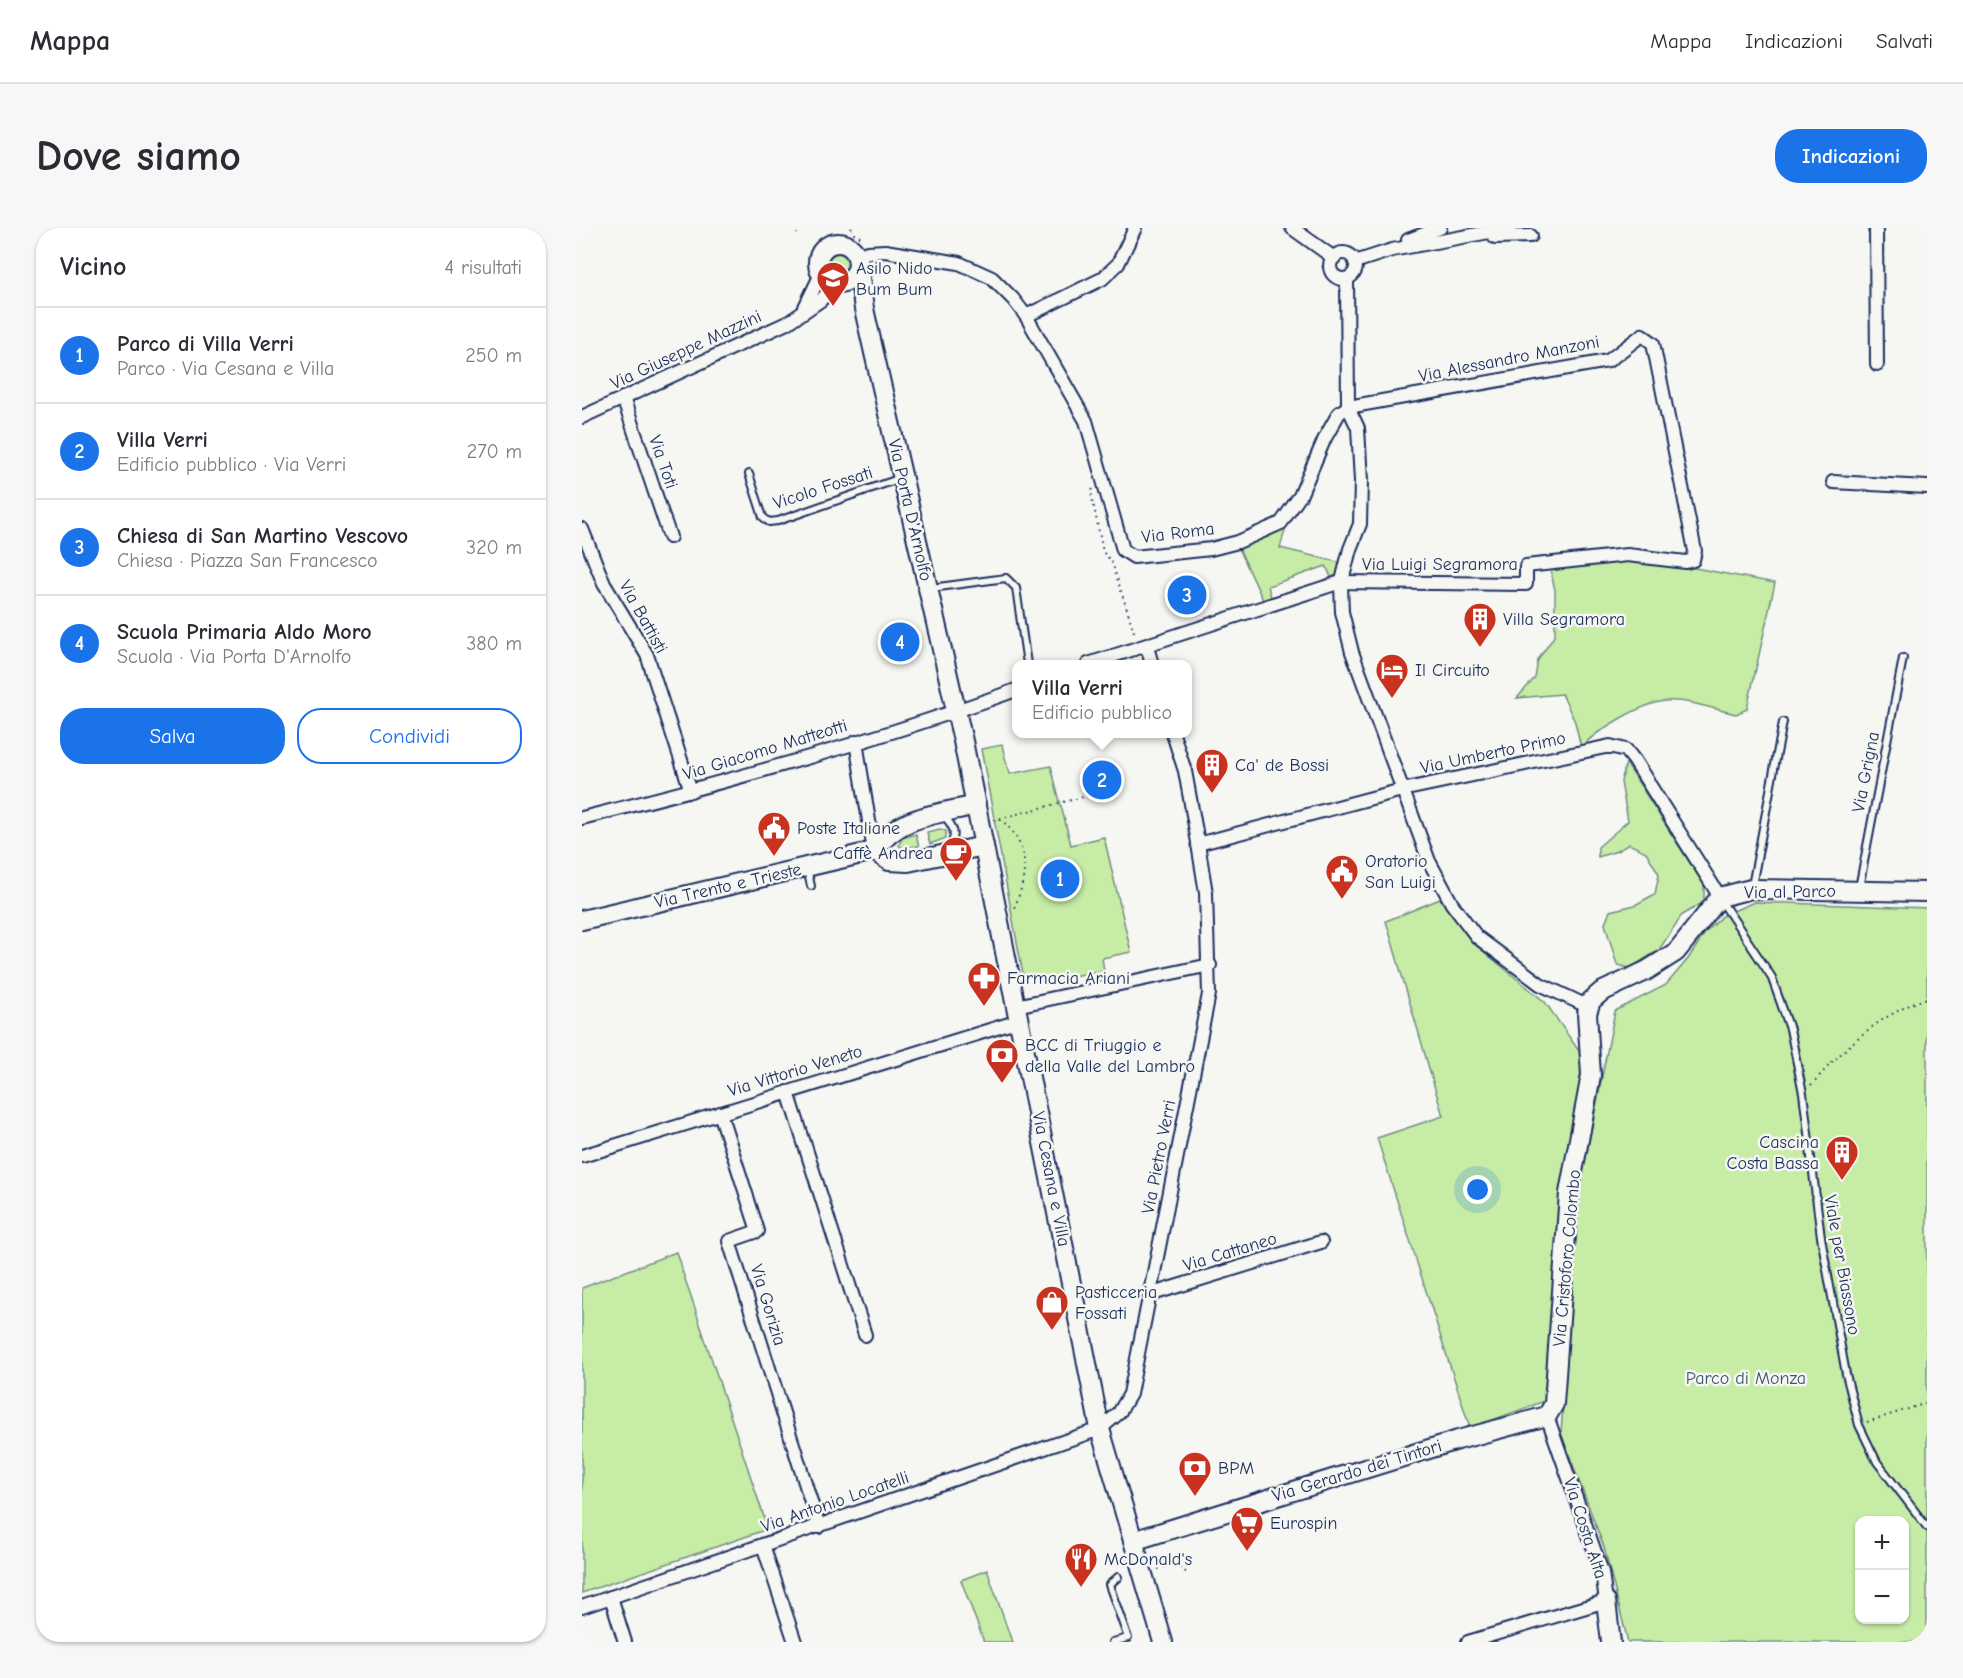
<!DOCTYPE html>
<html lang="it">
<meta charset="utf-8">
<style>
body{margin:0;font-family:"Comic Neue",sans-serif;background:#f7f7f7;color:#2b2b33}
.controls{position:absolute;right:18px;bottom:18px;display:grid;overflow:hidden;border-radius:12px;box-shadow:0 2px 4px #0004}
.controls button{width:54px;height:54px;display:grid;place-items:center;padding:0;border:0;border-bottom:2px solid #e1e1e2;background:#fff;color:#2b2b33;font:30px sans-serif}
.you{position:absolute;left:896px;top:962px;width:21px;height:21px;margin:-15px;border:4px solid #fff;border-radius:50%;background:#1a73e8;box-shadow:0 0 0 9px #1a73e833}
.badge{display:grid;place-items:center;width:39px;height:39px;border-radius:50%;background:#1a73e8;color:#fff;font-size:20px;font-weight:700}
.pin{position:absolute;translate:-50% -50%;border:3px solid #fff;box-shadow:0 2px 6px #0006}
.popup{position:absolute;left:430px;top:432px;width:180px;height:78px;box-sizing:border-box;display:grid;place-content:center;border-radius:12px;background:#fff;filter:drop-shadow(0 2px 4px #0005);font-size:20px;white-space:nowrap;color:#7c7c81}
.popup b{font-size:22px;color:#2b2b33}
.popup::after{content:'';position:absolute;left:50%;top:100%;margin-left:-12px;border:12px solid transparent;border-top-color:#fff}
.list{margin:0;padding:0;list-style:none}
h2{display:flex;justify-content:space-between;align-items:center;height:78px;margin:0;padding:0 24px;font-size:26px}
h2 small{font-size:20px;font-weight:400;color:#7c7c81}
.list li{display:grid;grid-template-columns:39px 1fr auto;gap:18px;align-items:center;box-sizing:border-box;height:96px;padding:0 24px;border-top:2px solid #e1e1e2}
.list b{display:block;font-size:22px;white-space:nowrap}
.list p{margin:0;font-size:20px;white-space:nowrap;color:#7c7c81}
.list em{font-size:20px;font-style:normal;color:#7c7c81}
.actions{display:flex;gap:12px;padding:18px 24px}
.actions a{flex:1;padding:14px 0;border:2px solid #1a73e8;border-radius:24px;text-align:center;font-size:21px;color:#1a73e8}
.actions .main{background:#1a73e8;color:#fff}
.map{position:relative;flex:none;width:1345px;height:1414px;overflow:hidden;border-radius:24px}
header{display:flex;align-items:center;gap:36px;box-sizing:border-box;height:84px;padding:0 30px;background:#fff;border-bottom:2px solid #e1e1e2}
header strong{font-size:28px}
nav{display:flex;gap:33px;margin-inline-start:auto;font-size:21px}
.intro{display:flex;align-items:center;justify-content:space-between;box-sizing:border-box;height:144px;padding:0 36px}
h1{margin:0;font-size:42px}
.button{padding:15px 27px;border-radius:24px;background:#1a73e8;color:#fff;font-size:21px;font-weight:700}
main{display:flex;gap:36px;padding:0 36px}
aside{flex:1;background:#fff;border-radius:24px;box-shadow:0 2px 4px #0004}
.map>svg:first-child{display:block}
</style>
<header>
<strong>Mappa</strong>
<nav><a>Mappa</a><a>Indicazioni</a><a>Salvati</a></nav>
</header>
<div class="intro"><h1>Dove siamo</h1><a class="button">Indicazioni</a></div>
<main>
<aside>
<h2>Vicino<small>4 risultati</small></h2>
<ul class="list">
<li><span class="badge">1</span><div><b>Parco di Villa Verri</b><p>Parco · Via Cesana e Villa</p></div><em>250 m</em></li>
<li><span class="badge">2</span><div><b>Villa Verri</b><p>Edificio pubblico · Via Verri</p></div><em>270 m</em></li>
<li><span class="badge">3</span><div><b>Chiesa di San Martino Vescovo</b><p>Chiesa · Piazza San Francesco</p></div><em>320 m</em></li>
<li><span class="badge">4</span><div><b>Scuola Primaria Aldo Moro</b><p>Scuola · Via Porta D'Arnolfo</p></div><em>380 m</em></li>
</ul>
<div class="actions"><a class="main">Salva</a><a>Condividi</a></div>
</aside>
<div class="map">
<svg width="1345" height="1414" viewBox="0 0 1345 1414">
<rect width="100%" height="100%" fill="#f6f6f2"/>
<filter id="ink" filterUnits="userSpaceOnUse"><feTurbulence type="fractalNoise" baseFrequency=".0167" numOctaves="2"/><feDisplacementMap in="SourceGraphic" scale="12" xChannelSelector="R" yChannelSelector="G"/><feConvolveMatrix kernelMatrix="1 2 1 2 8 2 1 2 1" color-interpolation-filters="sRGB"/></filter>
<g filter="url(#ink)">
<g fill="#c7eca6" stroke="#718e82" stroke-width="1.5" fill-rule="evenodd">
<circle cx="257" cy="35" r="11"/>
<path d="M705,295L698,320L764,336L762,345L749,349L744,338L686,358L689,369L681,372L656,318Z"/>
<path d="M1044,321L1097,337L1193,355L1165,481L1154,486C1135,482 1104,471 1085,473C1059,475 1017,501 999,519L993,494L980,466L935,470L953,450L956,432L973,407V362L967,337L996,326Z"/>
<path d="M420,517L427,546L469,538L489,617L522,609L549,724L520,730L522,742L465,753L441,746L399,521Z"/>
<path d="M1044,535L1122,657V674L1099,688L1077,722L1048,740L1035,737L1023,696L1028,683L1053,677L1073,666L1077,646L1064,624L1047,616L1035,623L1016,629V619L1046,593L1039,554Z"/>
<path d="M358,601L364,603V610L348,616L345,604Z"/>
<path d="M334,606L337,618L320,620L317,617L320,610Z"/>
<path d="M858,671L889,713L963,774L997,823L1001,844L967,1166L963,1173L888,1200L795,910L861,888L804,693Z"/>
<path d="M1172,674L1345,680V1414H1046L1022,1319L979,1205L995,975L1033,783L1084,757L1106,731L1123,705L1142,687ZM1278,1292H1322V1392H1278Z"/>
<path d="M94,1024L186,1301L0,1365V1060Z"/>
<path d="M405,1342L430,1414H402L379,1352Z"/>
</g>
<g fill="none" stroke-linecap="round" stroke-linejoin="round">
<defs>
<g id="lane">
<path d="M167,246L181,289L187,294L196,293L319,250"/>
<path d="M349,360L424,350L434,360L445,436"/>
<path d="M361,587C373,599 375,607 367,622"/>
<path d="M225,641L229,658"/>
<path d="M1170,658L1201,494"/>
<path d="M1277,660L1321,430"/>
<path d="M1138,671L1189,748L1208,801L1221,865L1239,1009L1264,1146L1277,1197L1295,1234L1345,1299"/>
<path d="M530,1414L546,1410L527,1357L536,1349"/>
</g>
<g id="street">
<path d="M710,0L752,30"/>
<path d="M1294,0L1295,136"/>
<path d="M913,9L949,8"/>
<path d="M826,12L858,0"/>
<circle cx="761" cy="38" r="13"/>
<path d="M275,28L286,24L303,23L377,35L410,50L431,71L444,88L504,193L541,322L552,329L629,321L656,314L699,295L718,268L743,210L757,185L766,179L1026,133L1060,107L1071,115L1113,323L1111,332L1104,334L1045,327L944,338V356L759,354L506,436"/>
<path d="M773,34L810,22L929,0"/>
<path d="M765,51L766,179L776,200L779,253L778,296L768,321L759,357L760,384L770,424L847,633L870,676L895,709L958,756L1007,779"/>
<path d="M223,79L239,46"/>
<path d="M444,88L520,51L536,36L553,0"/>
<path d="M41,170L88,309"/>
<path d="M0,189L207,94L239,72L254,56"/>
<path d="M1251,254L1345,259"/>
<path d="M0,301L22,356L65,427L109,563"/>
<path d="M565,419L570,436"/>
<path d="M591,506L603,543L617,620"/>
<path d="M274,514L292,623"/>
<path d="M0,590C146,554 293,513 434,462"/>
<path d="M434,778L628,737"/>
<path d="M206,864L283,1107"/>
<path d="M138,885L176,1003L147,1013L237,1299"/>
<path d="M0,928L437,793"/>
<path d="M567,1067L739,1014"/>
<path d="M181,1317L213,1414"/>
<path d="M29,1369L43,1414"/>
<path d="M0,1379L518,1201L537,1185L548,1166L627,766L624,665L616,616L820,562L1028,518L1044,522L1052,532L1138,669"/>
<path d="M886,1414L1024,1373L1020,1344L965,1188"/>
</g>
<g id="secondary">
<circle cx="256" cy="35" r="20"/>
<path d="M275,28L282,81L381,513L518,1201L581,1414"/>
<path d="M292,623C317,587 354,587 394,577"/>
<path d="M292,623L307,633L326,634L402,618"/>
<path d="M0,692L292,623"/>
<path d="M551,1313L876,1212L965,1188L972,1176L987,965L1009,847L1005,785L1009,773L1019,764L1064,743L1094,724L1138,669L1169,661L1345,664"/>
<path d="M1024,1373L1029,1414"/>
</g>
</defs>
<use href="#lane" stroke="#1b2f5e" stroke-width="10"/>
<use href="#street" stroke="#1b2f5e" stroke-width="16"/>
<use href="#secondary" stroke="#1b2f5e" stroke-width="22"/>
<g stroke="#1b2f5e" stroke-width="2" stroke-dasharray="1.5 4.5" stroke-linecap="butt">
<path d="M212,0L215,6"/>
<path d="M269,0L272,6L282,11"/>
<path d="M740,38L751,53"/>
<path d="M511,261L509,264L521,324L530,334L553,407"/>
<path d="M418,591C449,617 446,646 432,681"/>
<path d="M412,592L509,567"/>
<path d="M1229,857C1266,817 1293,789 1345,770"/>
<path d="M1285,1194L1345,1175"/>
<path d="M576,1341L594,1336L605,1345"/>
</g>
<use href="#lane" stroke="#f6f6f2" stroke-width="6"/>
<use href="#street" stroke="#f6f6f2" stroke-width="12"/>
<use href="#secondary" stroke="#f6f6f2" stroke-width="18"/>
</g>
</g>
<defs>
<symbol id="school-pin" viewBox="-11 -11 22 30"><path d="M0 17L-7.5 6A9.5 9.5 0 1 1 7.5 6Z" fill="#c8321e" stroke="#f6f6f2"/><path d="M0-5L7-2L0 1L-7-2ZM-4 1L0 2.5L4 1V4Q0 6-4 4Z" fill="#fff"/></symbol>
<symbol id="building-pin" viewBox="-11 -11 22 30"><path d="M0 17L-7.5 6A9.5 9.5 0 1 1 7.5 6Z" fill="#c8321e" stroke="#f6f6f2"/><path d="M-4-6H4V6H1V3H-1V6H-4ZM-2.5-4.3h1.7v1.8h-1.7ZM.8-4.3h1.7v1.8H.8ZM-2.5-1h1.7V.8h-1.7ZM.8-1h1.7V.8H.8Z" fill="#fff"/></symbol>
<symbol id="hotel-pin" viewBox="-11 -11 22 30"><path d="M0 17L-7.5 6A9.5 9.5 0 1 1 7.5 6Z" fill="#c8321e" stroke="#f6f6f2"/><path d="M-6-4.5h1.5V1H6V5H4.5V3h-9V5H-6ZM-4 0a1.8 1.8 0 1 1 3.6 0ZM.5 0V-2.5h3Q6-2.5 6 0Z" fill="#fff"/></symbol>
<symbol id="civic-pin" viewBox="-11 -11 22 30"><path d="M0 17L-7.5 6A9.5 9.5 0 1 1 7.5 6Z" fill="#c8321e" stroke="#f6f6f2"/><path d="M-.6-6.5H3V-4.5H.6V-3L4-1V1h2V6H-6V1h2V-1L-.6-3ZM-1.2 2.5V6h2.4V2.5Z" fill="#fff"/></symbol>
<symbol id="cafe-pin" viewBox="-11 -11 22 30"><path d="M0 17L-7.5 6A9.5 9.5 0 1 1 7.5 6Z" fill="#c8321e" stroke="#f6f6f2"/><path d="M-5.5-4.5H6V0H3Q3 3.5 0 3.5H-2.5Q-5.5 3.5-5.5 0ZM3-3.2v2h1.7v-2ZM-6 4.5H4V6H-6Z" fill="#fff"/></symbol>
<symbol id="pharmacy-pin" viewBox="-11 -11 22 30"><path d="M0 17L-7.5 6A9.5 9.5 0 1 1 7.5 6Z" fill="#c8321e" stroke="#f6f6f2"/><path d="M-2-6h4v4h4v4h-4v4h-4v-4h-4v-4h4Z" fill="#fff"/></symbol>
<symbol id="bank-pin" viewBox="-11 -11 22 30"><path d="M0 17L-7.5 6A9.5 9.5 0 1 1 7.5 6Z" fill="#c8321e" stroke="#f6f6f2"/><path d="M-6-4H6V4H-6ZM0-2.3a2.3 2.3 0 1 0 0 4.6a2.3 2.3 0 1 0 0-4.6Z" fill="#fff"/></symbol>
<symbol id="shop-pin" viewBox="-11 -11 22 30"><path d="M0 17L-7.5 6A9.5 9.5 0 1 1 7.5 6Z" fill="#c8321e" stroke="#f6f6f2"/><path d="M-5-2.5h2.3a2.7 3.5 0 0 1 5.4 0H5L5.5 6h-11ZM-1.5-2.5h3a1.5 2.3 0 0 0-3 0Z" fill="#fff"/></symbol>
<symbol id="supermarket-pin" viewBox="-11 -11 22 30"><path d="M0 17L-7.5 6A9.5 9.5 0 1 1 7.5 6Z" fill="#c8321e" stroke="#f6f6f2"/><path d="M-6-5.5h2.5l.6 2H6L4.5 2H-2.5L-4.4-4H-6ZM-1.5 3.2a1.3 1.3 0 1 0 .1 0ZM3 3.2a1.3 1.3 0 1 0 .1 0Z" fill="#fff"/></symbol>
<symbol id="restaurant-pin" viewBox="-11 -11 22 30"><path d="M0 17L-7.5 6A9.5 9.5 0 1 1 7.5 6Z" fill="#c8321e" stroke="#f6f6f2"/><path d="M-5-6h1v4h1v-4h1v4h1v-4h1v5L-1.5 .5V6h-2V.5L-5-1ZM5-6V6H3V1.5H1.5Q1.5-4 5-6Z" fill="#fff"/></symbol>
</defs>
<g fill-rule="evenodd">
<use href="#school-pin" x="232" y="31" width="38" height="52"/>
<use href="#building-pin" x="879" y="372" width="38" height="52"/>
<use href="#hotel-pin" x="791" y="423" width="38" height="52"/>
<use href="#building-pin" x="611" y="518" width="38" height="52"/>
<use href="#civic-pin" x="173" y="581" width="38" height="52"/>
<use href="#cafe-pin" x="355" y="606" width="38" height="52"/>
<use href="#civic-pin" x="741" y="624" width="38" height="52"/>
<use href="#pharmacy-pin" x="383" y="731" width="38" height="52"/>
<use href="#bank-pin" x="401" y="808" width="38" height="52"/>
<use href="#building-pin" x="1241" y="905" width="38" height="52"/>
<use href="#shop-pin" x="451" y="1055" width="38" height="52"/>
<use href="#bank-pin" x="594" y="1221" width="38" height="52"/>
<use href="#supermarket-pin" x="646" y="1276" width="38" height="52"/>
<use href="#restaurant-pin" x="480" y="1312" width="38" height="52"/>
</g>
<g text-anchor="middle" dominant-baseline="central" stroke-width="5" stroke-linejoin="round" paint-order="stroke">
<g font-size="18" fill="#1b2f5e" stroke="#f6f6f2" text-anchor="start">
<text x="274" y="40">Asilo Nido<tspan x="274" dy="21">Bum Bum</tspan></text>
<text x="921" y="391">Villa Segramora</text>
<text x="833" y="442">Il Circuito</text>
<text x="653" y="537">Ca' de Bossi</text>
<text x="215" y="600">Poste Italiane</text>
<text x="351" y="625" text-anchor="end">Caffè Andrea</text>
<text x="783" y="633">Oratorio<tspan x="783" dy="21">San Luigi</tspan></text>
<text x="425" y="750">Farmacia Ariani</text>
<text x="443" y="817">BCC di Triuggio e<tspan x="443" dy="21">della Valle del Lambro</tspan></text>
<text x="1237" y="914" text-anchor="end">Cascina<tspan x="1237" dy="21">Costa Bassa</tspan></text>
<text x="493" y="1064">Pasticceria<tspan x="493" dy="21">Fossati</tspan></text>
<text x="636" y="1240">BPM</text>
<text x="688" y="1295">Eurospin</text>
<text x="522" y="1331">McDonald's</text>
</g>
<g font-size="18" fill="#1b2f5e" stroke="#f6f6f2">
<text transform="translate(104 122) rotate(-25)">Via Giuseppe Mazzini</text>
<text transform="translate(927 131) rotate(-11)">Via Alessandro Manzoni</text>
<text transform="translate(81 234) rotate(71)">Via Toti</text>
<text transform="translate(241 260) rotate(-18)">Vicolo Fossati</text>
<text transform="translate(328 282) rotate(77)">Via Porta D'Arnolfo</text>
<text transform="translate(596 305) rotate(-7)">Via Roma</text>
<text x="858" y="336">Via Luigi Segramora</text>
<text transform="translate(61 389) rotate(61)">Via Battisti</text>
<text transform="translate(183 522) rotate(-17)">Via Giacomo Matteotti</text>
<text transform="translate(911 525) rotate(-12)">Via Umberto Primo</text>
<text transform="translate(1284 544) rotate(-79)">Via Grigna</text>
<text transform="translate(146 658) rotate(-13)">Via Trento e Trieste</text>
<text transform="translate(1208 664) rotate(-1)">Via al Parco</text>
<text transform="translate(213 843) rotate(-17)">Via Vittorio Veneto</text>
<text transform="translate(577 929) rotate(-79)">Via Pietro Verri</text>
<text transform="translate(469 951) rotate(79)">Via Cesana e Villa</text>
<text transform="translate(648 1024) rotate(-17)">Via Cattaneo</text>
<text transform="translate(985 1030) rotate(-85)">Via Cristoforo Colombo</text>
<text transform="translate(1260 1037) rotate(80)">Viale per Biassono</text>
<text transform="translate(186 1077) rotate(73)">Via Gorizia</text>
<text transform="translate(775 1243) rotate(-17)">Via Gerardo dei Tintori</text>
<text transform="translate(253 1274) rotate(-19)">Via Antonio Locatelli</text>
<text transform="translate(1003 1300) rotate(72)">Via Costa Alta</text>
</g>
<g font-size="18" fill="#3d556c" stroke="#f6f6f2">
<text x="1164" y="1150">Parco di Monza</text>
</g>
</g>
</svg>
<div class="controls">
<button>+</button>
<button>−</button>
</div>
<div class="you"></div>
<div class="pin badge" style="left:478px;top:651px">1</div>
<div class="pin badge" style="left:520px;top:552px">2</div>
<div class="popup"><b>Villa Verri</b>Edificio pubblico</div>
<div class="pin badge" style="left:605px;top:367px">3</div>
<div class="pin badge" style="left:318px;top:414px">4</div>
</div>
</main>
